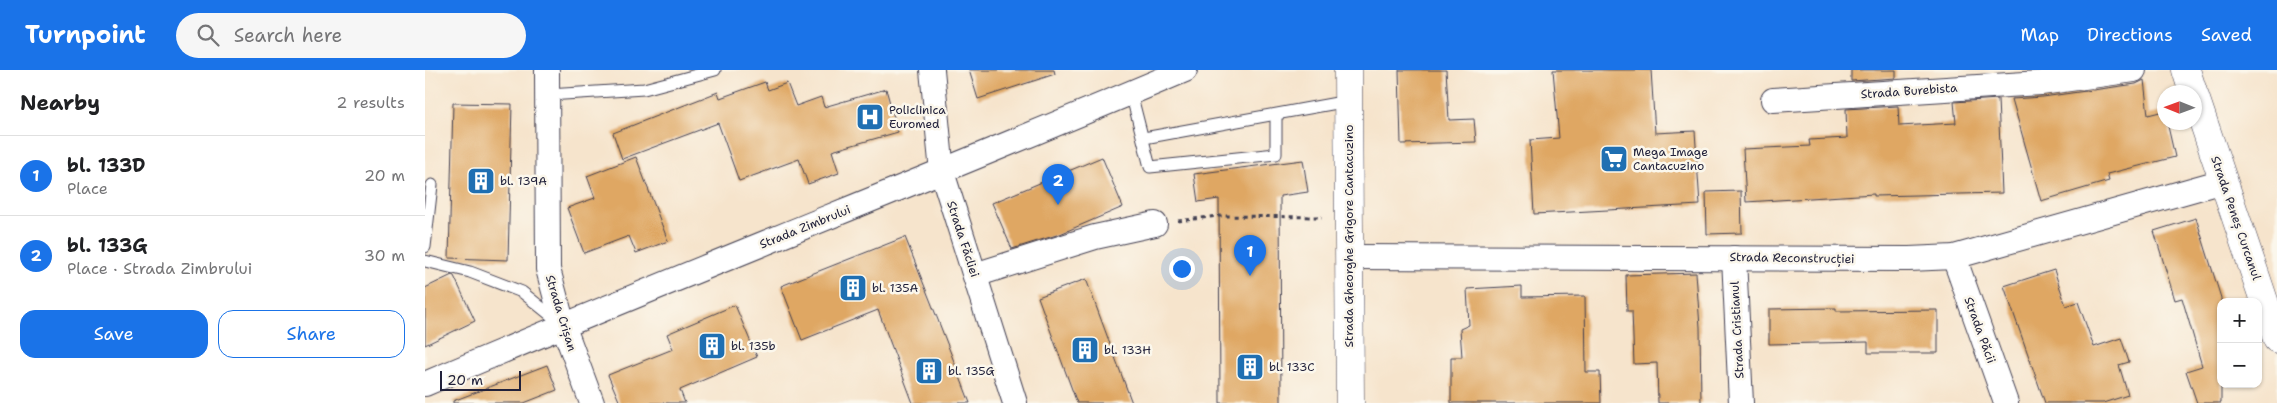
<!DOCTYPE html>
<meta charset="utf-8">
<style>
body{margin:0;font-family:"Shantell Sans",sans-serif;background:#f6f6f6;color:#202124}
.controls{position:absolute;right:15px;bottom:15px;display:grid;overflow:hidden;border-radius:10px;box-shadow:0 1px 4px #0004}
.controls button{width:45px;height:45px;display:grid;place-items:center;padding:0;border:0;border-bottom:1px solid #e0e0e0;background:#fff;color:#202124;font:25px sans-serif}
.compass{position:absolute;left:1732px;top:15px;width:45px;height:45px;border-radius:50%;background:#fff;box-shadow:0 1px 4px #0004;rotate:271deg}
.scale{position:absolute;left:15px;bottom:12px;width:81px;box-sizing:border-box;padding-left:5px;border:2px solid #22223b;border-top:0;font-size:14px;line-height:18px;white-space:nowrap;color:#22223b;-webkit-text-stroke:4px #fbf7ec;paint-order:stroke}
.you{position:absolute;left:756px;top:198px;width:18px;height:18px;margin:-12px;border:4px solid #fff;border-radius:50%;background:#1a73e8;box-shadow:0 0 0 8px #1a73e833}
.badge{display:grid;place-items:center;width:32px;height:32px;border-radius:50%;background:#1a73e8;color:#fff;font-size:16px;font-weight:700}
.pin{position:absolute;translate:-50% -41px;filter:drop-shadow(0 1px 2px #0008)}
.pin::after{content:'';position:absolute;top:26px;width:18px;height:15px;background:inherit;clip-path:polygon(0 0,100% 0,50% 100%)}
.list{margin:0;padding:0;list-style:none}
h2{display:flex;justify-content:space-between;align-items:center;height:65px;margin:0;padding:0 20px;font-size:21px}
h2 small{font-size:16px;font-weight:400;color:#757577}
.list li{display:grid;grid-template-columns:32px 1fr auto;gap:15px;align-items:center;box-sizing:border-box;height:80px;padding:0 20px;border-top:1px solid #e0e0e0}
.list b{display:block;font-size:19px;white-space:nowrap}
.list p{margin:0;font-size:16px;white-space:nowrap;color:#757577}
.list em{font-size:16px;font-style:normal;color:#757577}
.actions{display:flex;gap:10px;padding:15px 20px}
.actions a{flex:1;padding:11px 0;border:1px solid #1a73e8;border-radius:15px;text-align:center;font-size:18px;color:#1a73e8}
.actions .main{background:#1a73e8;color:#fff}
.icon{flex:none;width:28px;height:28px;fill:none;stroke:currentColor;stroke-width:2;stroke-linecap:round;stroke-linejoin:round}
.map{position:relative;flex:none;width:1852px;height:333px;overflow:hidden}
header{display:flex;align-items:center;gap:30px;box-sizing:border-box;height:70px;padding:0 25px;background:#1a73e8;color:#fff}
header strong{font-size:24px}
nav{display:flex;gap:28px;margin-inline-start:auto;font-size:18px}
.search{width:350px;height:45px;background:#f6f6f6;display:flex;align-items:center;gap:12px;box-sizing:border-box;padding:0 18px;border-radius:28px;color:#757577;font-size:19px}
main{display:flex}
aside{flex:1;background:#fff}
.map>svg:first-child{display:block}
</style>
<header>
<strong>Turnpoint</strong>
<div class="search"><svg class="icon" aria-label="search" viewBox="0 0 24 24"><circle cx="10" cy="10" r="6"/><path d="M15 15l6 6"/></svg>Search here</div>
<nav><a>Map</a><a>Directions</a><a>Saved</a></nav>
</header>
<main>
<aside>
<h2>Nearby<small>2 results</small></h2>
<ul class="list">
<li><span class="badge">1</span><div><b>bl. 133D</b><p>Place</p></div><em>20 m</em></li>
<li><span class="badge">2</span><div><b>bl. 133G</b><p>Place · Strada Zimbrului</p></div><em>30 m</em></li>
</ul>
<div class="actions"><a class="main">Save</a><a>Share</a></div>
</aside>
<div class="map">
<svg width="1852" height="333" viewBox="0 0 1852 333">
<rect width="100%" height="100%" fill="#fbf7ec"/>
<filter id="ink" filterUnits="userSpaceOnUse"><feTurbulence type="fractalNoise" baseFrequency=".02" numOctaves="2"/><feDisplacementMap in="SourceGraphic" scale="10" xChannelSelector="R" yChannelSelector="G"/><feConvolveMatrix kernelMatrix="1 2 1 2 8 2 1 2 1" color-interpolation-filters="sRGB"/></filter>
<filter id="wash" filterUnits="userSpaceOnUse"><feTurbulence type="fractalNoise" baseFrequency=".0096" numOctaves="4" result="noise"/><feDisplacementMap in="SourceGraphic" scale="20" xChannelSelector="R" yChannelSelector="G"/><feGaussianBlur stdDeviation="1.12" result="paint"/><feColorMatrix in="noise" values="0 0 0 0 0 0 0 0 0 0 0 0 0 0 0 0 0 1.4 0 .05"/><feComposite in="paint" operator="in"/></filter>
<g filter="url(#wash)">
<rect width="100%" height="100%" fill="#f6e4cc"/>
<g id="blocks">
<g fill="#dfa763">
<path d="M544,0H629L630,4L553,29Z"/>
<path d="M974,0H1021L1024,50L1049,49L1051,72L976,74Z"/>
<path d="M1128,0H1226L1230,63L1270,61L1275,135L1109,144L1105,70L1134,68Z"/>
<path d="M1426,0H1471V8L1426,11Z"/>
<path d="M1719,10L1723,45L1739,41L1740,52H1742L1750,87L1682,104L1684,111L1616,131L1587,29L1618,27L1711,14Z"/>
<path d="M340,12L343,20L362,13L371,36L396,27L399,37L461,19L473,62L407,81L414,103L383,114L374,89L314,111L293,53L197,89L188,63L293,22L295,28Z"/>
<path d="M1573,29L1577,123L1449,126V124L1321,132L1318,79L1385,76L1384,70L1422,68L1421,39L1473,36L1474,56L1531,53L1529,32Z"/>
<path d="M28,33L87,34L83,190L24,188Z"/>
<path d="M211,87L243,171L211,183L204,166L159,183L142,138L170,128L162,106Z"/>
<path d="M677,87L698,137L635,164L587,179L567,133Z"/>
<path d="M878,90L883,122L855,126L856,333H795L794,129L773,132L769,104Z"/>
<path d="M1316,121L1317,163L1282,164L1281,122Z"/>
<path d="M1771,148L1796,228V333H1772L1761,301L1777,296L1757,228L1750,230L1729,161Z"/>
<path d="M480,167L513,250L545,333H488L453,240L377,270L356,216Z"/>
<path d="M1629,200L1641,236L1653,232L1669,277L1696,268L1704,292L1694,295L1703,325L1678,333H1620L1579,216Z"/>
<path d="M1271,203L1275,257L1276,333H1233L1232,293L1209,294L1207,241H1202L1201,205Z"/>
<path d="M27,205L29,206L50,251L0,275V218Z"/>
<path d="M661,209L707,333H652L613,227Z"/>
<path d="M1097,216V227L1160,226L1161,302H1175L1176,333H1026V287H1037L1035,259L1044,255L1042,219Z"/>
<path d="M310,235L332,287L255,320L260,333H195L183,305L248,279L242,264Z"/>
<path d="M1411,238V241L1513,240V283H1443V272L1344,274V239Z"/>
<path d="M122,295L132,320L99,333H28V331Z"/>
</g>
</g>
</g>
<g filter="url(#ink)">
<use href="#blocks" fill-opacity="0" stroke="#423f51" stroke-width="1"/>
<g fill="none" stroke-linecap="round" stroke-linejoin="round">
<defs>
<g id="lane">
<path d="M706,23L725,97L851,84V46"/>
<path d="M123,25L219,19L290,0"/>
<path d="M719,68L923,31"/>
<path d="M0,177L7,115"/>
<path d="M0,191L45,202L97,222L133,251"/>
</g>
<g id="street">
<path d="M122,0L123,199L138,255L167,333"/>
<path d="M507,0L517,102L590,333"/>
<path d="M1348,30L1616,13L1709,0"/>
<path d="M925,187L1484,189L1529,187L1798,111"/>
<path d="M1529,187L1581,333"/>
<path d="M1309,188L1316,333"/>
<path d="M550,205L670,167L730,154"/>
<path d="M0,314C252,206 508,107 760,0"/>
</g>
<g id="secondary">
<path d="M923,0L925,333"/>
<path d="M1761,0L1768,22"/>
<path d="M1770,27L1852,269"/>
</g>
</defs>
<use href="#lane" stroke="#423f51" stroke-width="13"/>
<use href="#street" stroke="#423f51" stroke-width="26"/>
<use href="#secondary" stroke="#423f51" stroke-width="29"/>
<path stroke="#423f51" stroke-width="3" stroke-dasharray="4 4" stroke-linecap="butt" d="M753,151L792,146L897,147"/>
<use href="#lane" stroke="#fff" stroke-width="11"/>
<use href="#street" stroke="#fff" stroke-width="24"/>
<use href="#secondary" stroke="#fff" stroke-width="28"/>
</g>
</g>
<defs>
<symbol id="hospital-square" viewBox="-11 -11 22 22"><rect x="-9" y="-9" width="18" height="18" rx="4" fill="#1f6fb2" stroke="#fbf7ec"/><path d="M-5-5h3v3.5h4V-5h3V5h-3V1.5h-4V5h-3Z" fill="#fff"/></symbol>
<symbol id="supermarket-square" viewBox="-11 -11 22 22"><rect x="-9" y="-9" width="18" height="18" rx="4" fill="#1f6fb2" stroke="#fbf7ec"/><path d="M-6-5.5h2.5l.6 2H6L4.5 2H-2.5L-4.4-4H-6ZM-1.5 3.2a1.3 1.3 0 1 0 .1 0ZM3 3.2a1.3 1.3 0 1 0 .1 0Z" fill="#fff"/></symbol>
<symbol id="building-square" viewBox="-11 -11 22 22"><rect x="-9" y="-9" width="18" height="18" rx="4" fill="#1f6fb2" stroke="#fbf7ec"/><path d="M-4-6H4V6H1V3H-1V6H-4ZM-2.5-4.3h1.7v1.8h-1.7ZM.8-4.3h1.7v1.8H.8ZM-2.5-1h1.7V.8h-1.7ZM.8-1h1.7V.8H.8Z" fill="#fff"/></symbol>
</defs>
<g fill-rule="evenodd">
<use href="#hospital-square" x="429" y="31" width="32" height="32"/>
<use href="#supermarket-square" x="1173" y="73" width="32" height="32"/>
<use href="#building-square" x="40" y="95" width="32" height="32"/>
<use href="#building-square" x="412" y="202" width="32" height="32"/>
<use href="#building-square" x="271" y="260" width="32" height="32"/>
<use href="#building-square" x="644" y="264" width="32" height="32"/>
<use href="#building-square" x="809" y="281" width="32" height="32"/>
<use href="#building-square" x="488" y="285" width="32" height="32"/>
</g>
<g text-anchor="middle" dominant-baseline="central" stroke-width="5" stroke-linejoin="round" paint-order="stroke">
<g font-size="12" fill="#22223b" stroke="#fbf7ec">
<text transform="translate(1484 21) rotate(-4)">Strada Burebista</text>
<text transform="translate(1811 148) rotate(71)">Strada Peneș Curcanul</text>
<text transform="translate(380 157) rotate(-22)">Strada Zimbrului</text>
<text transform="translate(924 166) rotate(-90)">Strada Gheorghe Grigore Cantacuzino</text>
<text transform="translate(538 169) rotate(72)">Strada Făcliei</text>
<text transform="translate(1367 188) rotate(1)">Strada Reconstrucției</text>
<text transform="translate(136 243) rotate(73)">Strada Crișan</text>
<text transform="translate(1312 260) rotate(-93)">Strada Cristianul</text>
<text transform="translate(1555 260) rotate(70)">Strada Păcii</text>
</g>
<g font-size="12" fill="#22223b" stroke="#fbf7ec" text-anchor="start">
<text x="464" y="40">Policlinica<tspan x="464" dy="14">Euromed</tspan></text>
<text x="1208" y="82">Mega Image<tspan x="1208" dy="14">Cantacuzino</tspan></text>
<text x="75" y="111">bl. 139A</text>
<text x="447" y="218">bl. 135A</text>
<text x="306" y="276">bl. 135b</text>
<text x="679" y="280">bl. 133H</text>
<text x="844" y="297">bl. 133C</text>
<text x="523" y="301">bl. 135G</text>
</g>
</g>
</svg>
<div class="controls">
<button>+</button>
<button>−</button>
</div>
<svg class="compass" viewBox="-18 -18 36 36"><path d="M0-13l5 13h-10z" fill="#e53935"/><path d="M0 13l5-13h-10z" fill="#757577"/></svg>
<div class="scale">20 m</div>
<div class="you"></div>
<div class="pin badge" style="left:825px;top:206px">1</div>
<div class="pin badge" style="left:633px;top:135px">2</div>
</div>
</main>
